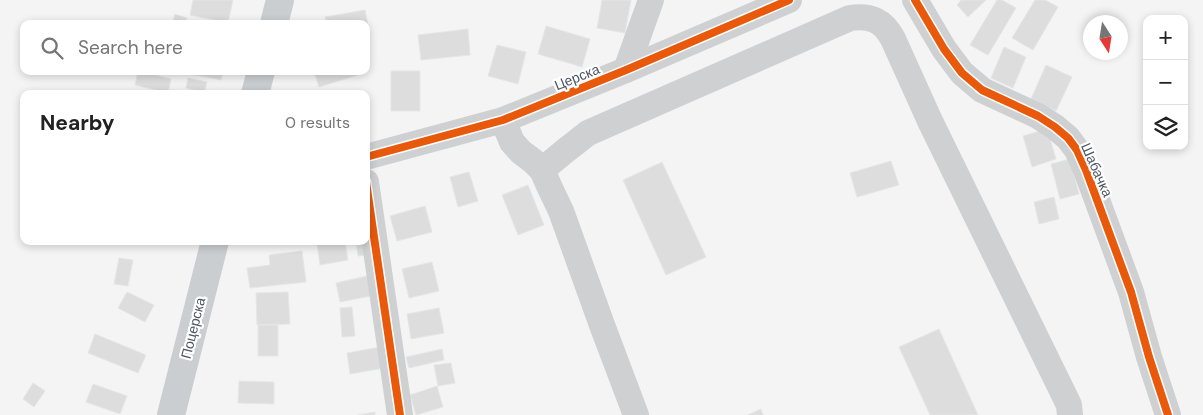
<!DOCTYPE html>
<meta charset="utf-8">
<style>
body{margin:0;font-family:"DM Sans",sans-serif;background:#f6f6f6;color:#222}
.controls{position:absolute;right:15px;top:15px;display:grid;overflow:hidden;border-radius:10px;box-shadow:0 2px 8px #0003}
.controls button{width:45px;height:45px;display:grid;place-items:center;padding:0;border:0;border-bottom:1px solid #e0e0e0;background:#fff;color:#222;font:25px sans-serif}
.compass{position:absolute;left:1083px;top:15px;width:45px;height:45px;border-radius:50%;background:#fff;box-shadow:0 2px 8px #0003;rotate:168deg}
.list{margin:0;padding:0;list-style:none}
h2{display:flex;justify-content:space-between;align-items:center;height:65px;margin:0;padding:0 20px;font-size:21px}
h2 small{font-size:16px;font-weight:400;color:#767676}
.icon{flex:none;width:28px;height:28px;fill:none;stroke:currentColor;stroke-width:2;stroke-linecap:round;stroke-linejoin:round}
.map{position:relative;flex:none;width:1203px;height:415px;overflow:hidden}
.search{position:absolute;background:#fff;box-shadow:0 2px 8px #0003;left:20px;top:20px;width:350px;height:55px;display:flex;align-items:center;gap:12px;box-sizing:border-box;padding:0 18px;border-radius:10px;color:#767676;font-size:19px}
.panel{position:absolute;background:#fff;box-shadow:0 2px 8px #0003;left:20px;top:90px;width:350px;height:155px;border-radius:10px}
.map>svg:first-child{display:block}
</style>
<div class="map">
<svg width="1203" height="415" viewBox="0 0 1203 415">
<rect width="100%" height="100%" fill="#f4f4f4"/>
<g fill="#ddddde" stroke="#e5e6e7">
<path d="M193,0H233L228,23L190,15Z"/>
<path d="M602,0H631L625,33L597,28Z"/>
<path d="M961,0H986L968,17L957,5Z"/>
<path d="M997,0H1002L1016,8L988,55L970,45Z"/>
<path d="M1035,0H1045L1058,7L1033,50L1012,38Z"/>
<path d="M365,10L370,35L366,36V24H326L325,17Z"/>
<path d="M175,14L187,18L185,24H172Z"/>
<path d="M546,26L590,39L582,67L538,54Z"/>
<path d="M468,29L470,55L421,60L418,35Z"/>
<path d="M497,45L526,52L518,84L488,76Z"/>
<path d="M1004,47L1026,57L1013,88L991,78Z"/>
<path d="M1046,65L1072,77L1056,111L1031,99Z"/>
<path d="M138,71L171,79L168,93L135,85Z"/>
<path d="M187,71H223L221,80L186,73Z"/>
<path d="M314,71H357L358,75L319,87Z"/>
<rect x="391" y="71" width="29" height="40"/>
<path d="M188,78L207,82L204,93L186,88Z"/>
<path d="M1047,129L1056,159L1032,167L1023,136Z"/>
<path d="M1070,159L1079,194L1060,199L1051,164Z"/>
<path d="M891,161L899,185L857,197L850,173Z"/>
<path d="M662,162L706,257L666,275L623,180Z"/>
<path d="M469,172L478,201L458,207L450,177Z"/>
<path d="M528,185L544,225L518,235L502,195Z"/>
<path d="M1054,197L1059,219L1039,224L1034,202Z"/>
<path d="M425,206L432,232L397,241L390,216Z"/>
<path d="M337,241H345L348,260L320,265L317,244Z"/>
<path d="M356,241H366L370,255L358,256Z"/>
<path d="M302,251L306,282L250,288L247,268L270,265L269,255Z"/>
<path d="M119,258L133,260L128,286L114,284Z"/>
<path d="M432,262L439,291L409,298L402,269Z"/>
<path d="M367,276L371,296L340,302L336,283Z"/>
<path d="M127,292L154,305L145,322L118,308Z"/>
<path d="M288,292L290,324L257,325L256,293Z"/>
<path d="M352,307L355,336L342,337L340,308Z"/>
<path d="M439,308L444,333L411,339L407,314Z"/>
<rect x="258" y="325" width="20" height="31"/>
<path d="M939,329L978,415H930L899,347Z"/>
<path d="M95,334L146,355L138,373L88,353Z"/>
<path d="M380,347L384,368L350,374L347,353Z"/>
<path d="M442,349L444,360L409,368L406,357Z"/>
<path d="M451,363L455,383L438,386L434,365Z"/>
<path d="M239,381L274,382V404L238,403Z"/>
<path d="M33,383L45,391L34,407L23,399Z"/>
<path d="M93,384L127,396L120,414L86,402Z"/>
<path d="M437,386L443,407L416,415L410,395Z"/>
<path d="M761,409L763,415H748Z"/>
<path d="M375,412V415H357Z"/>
</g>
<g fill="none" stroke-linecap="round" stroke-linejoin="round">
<g stroke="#ced0d2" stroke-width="26">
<path d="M915,0L944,49L962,73L982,90L1038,116L1055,127L1068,138L1077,150L1086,170L1131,292L1149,357L1168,415"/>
<path d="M626,70L651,0"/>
<path d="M503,120L512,142L521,152L533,161L542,170L550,188L561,211L602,325L636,415"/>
<path d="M366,157L503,120L626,70L789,0"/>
<path d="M542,170L565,151L588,133L850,18C870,15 883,20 893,39L930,121L1069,405L1070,415"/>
<path d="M366,182L400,415"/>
</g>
<g stroke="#caced1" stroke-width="28">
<path d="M274,24L280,0"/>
<path d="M255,94L261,71"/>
<path d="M171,415L215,241"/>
</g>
<defs>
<g id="cycleway">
<path d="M915,0L944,49L962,73L982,90L1038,116L1055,127L1068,138L1077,150L1086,170L1131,292L1149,357L1168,415"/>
<path d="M366,157L503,120L626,70L789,0"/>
<path d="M366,182L400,415"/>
</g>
</defs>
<use href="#cycleway" stroke="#fff" stroke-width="11"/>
<use href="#cycleway" stroke="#e8590c" stroke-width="8"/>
</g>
<g text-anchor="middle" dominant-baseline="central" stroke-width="4.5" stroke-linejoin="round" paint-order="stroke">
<g font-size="14" fill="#4a5661" stroke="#fff">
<text transform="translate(577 77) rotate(-22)">Церска</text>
<text transform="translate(1097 170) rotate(66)">Шабачка</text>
<text transform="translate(193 328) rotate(-76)">Поцерска</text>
</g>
</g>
</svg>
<div class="controls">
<button>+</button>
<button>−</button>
<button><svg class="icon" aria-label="layers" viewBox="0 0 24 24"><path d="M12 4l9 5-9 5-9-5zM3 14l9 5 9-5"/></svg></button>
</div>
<svg class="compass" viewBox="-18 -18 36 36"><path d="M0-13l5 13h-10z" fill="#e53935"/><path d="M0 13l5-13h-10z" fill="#767676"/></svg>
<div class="search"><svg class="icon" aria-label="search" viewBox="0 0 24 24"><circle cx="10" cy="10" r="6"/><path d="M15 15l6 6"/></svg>Search here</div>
<section class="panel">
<h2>Nearby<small>0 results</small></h2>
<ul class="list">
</ul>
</section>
</div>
